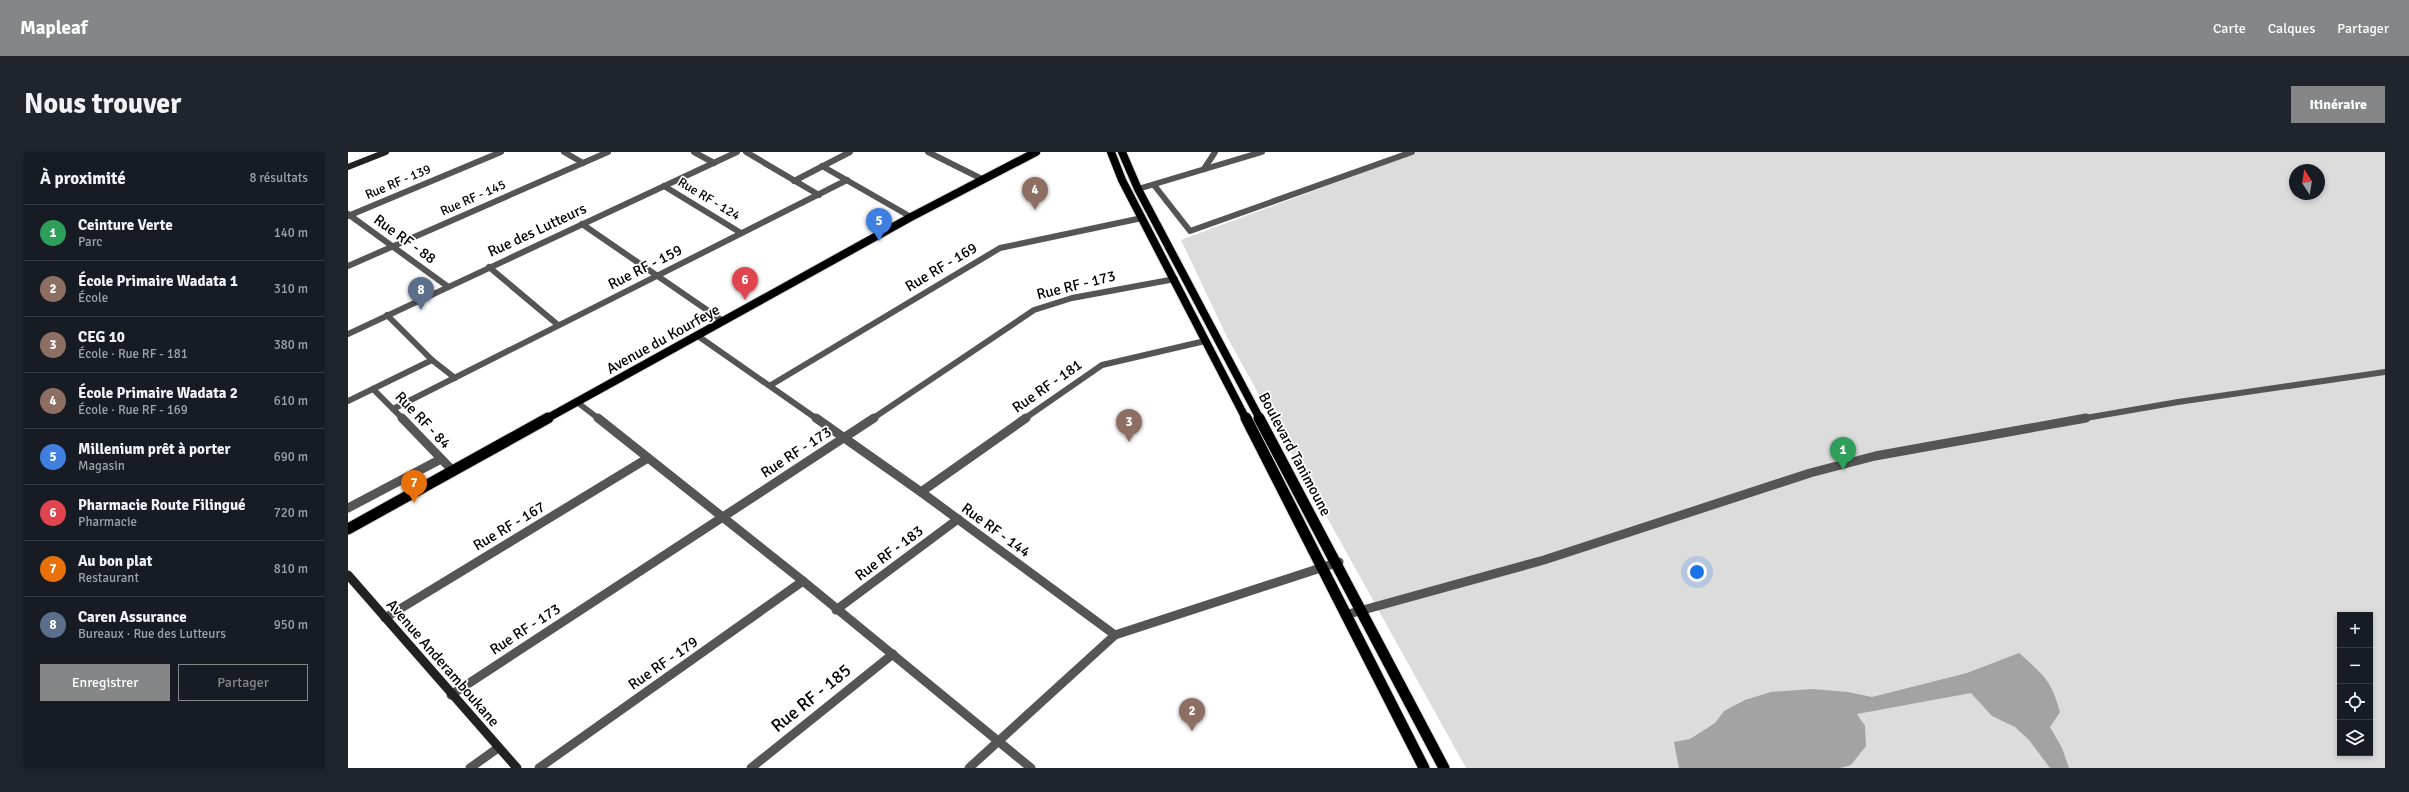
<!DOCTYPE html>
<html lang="fr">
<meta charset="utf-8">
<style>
body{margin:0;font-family:Signika,sans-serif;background:#20242c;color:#f1f3f6}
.controls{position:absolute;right:12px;bottom:12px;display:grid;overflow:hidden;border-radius:0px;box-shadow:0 2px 6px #0003}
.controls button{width:36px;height:36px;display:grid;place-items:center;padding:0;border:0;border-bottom:1px solid #363941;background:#171b24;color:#f1f3f6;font:20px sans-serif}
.compass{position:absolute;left:1941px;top:12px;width:36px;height:36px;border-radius:50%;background:#171b24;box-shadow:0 2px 6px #0003;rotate:348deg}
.you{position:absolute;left:1349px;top:420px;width:14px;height:14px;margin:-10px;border:3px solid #fff;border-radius:50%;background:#1a73e8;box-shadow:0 0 0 6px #1a73e833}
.badge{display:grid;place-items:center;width:26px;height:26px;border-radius:50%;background:#858687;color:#fff;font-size:13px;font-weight:700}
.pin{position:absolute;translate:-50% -33px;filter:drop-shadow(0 1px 2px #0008)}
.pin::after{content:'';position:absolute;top:21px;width:14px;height:12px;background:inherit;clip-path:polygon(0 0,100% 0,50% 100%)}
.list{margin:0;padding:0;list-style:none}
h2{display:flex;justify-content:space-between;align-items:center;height:52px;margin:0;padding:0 16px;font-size:17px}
h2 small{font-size:13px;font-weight:400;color:#9ea1a6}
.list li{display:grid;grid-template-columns:26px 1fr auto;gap:12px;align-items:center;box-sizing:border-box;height:56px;padding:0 16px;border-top:1px solid #363941}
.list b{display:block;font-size:15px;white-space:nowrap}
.list p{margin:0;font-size:13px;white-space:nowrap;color:#9ea1a6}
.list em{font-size:13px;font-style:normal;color:#9ea1a6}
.actions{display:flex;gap:8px;padding:12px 16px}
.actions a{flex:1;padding:9px 0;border:1px solid #858687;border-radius:0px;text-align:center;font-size:14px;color:#858687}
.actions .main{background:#858687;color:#fff}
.icon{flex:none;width:22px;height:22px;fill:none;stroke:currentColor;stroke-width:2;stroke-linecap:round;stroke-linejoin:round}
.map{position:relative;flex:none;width:2037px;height:616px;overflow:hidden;border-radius:0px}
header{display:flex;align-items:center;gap:24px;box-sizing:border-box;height:56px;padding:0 20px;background:#858687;color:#fff}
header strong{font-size:19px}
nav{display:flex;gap:22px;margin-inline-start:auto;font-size:14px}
.intro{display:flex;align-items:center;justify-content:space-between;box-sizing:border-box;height:96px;padding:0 24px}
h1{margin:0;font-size:28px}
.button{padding:10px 18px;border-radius:0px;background:#858687;color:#fff;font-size:14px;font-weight:700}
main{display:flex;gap:24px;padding:0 24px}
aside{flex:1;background:#171b24;border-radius:0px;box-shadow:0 2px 6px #0003}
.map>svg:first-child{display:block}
</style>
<header>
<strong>Mapleaf</strong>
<nav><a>Carte</a><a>Calques</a><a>Partager</a></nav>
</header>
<div class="intro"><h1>Nous trouver</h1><a class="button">Itinéraire</a></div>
<main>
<aside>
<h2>À proximité<small>8 résultats</small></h2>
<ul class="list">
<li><span class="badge" style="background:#2e9e5b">1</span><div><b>Ceinture Verte</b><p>Parc</p></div><em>140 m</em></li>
<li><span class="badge" style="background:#8d6e63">2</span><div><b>École Primaire Wadata 1</b><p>École</p></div><em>310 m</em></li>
<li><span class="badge" style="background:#8d6e63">3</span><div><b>CEG 10</b><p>École · Rue RF - 181</p></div><em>380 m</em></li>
<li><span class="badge" style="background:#8d6e63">4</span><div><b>École Primaire Wadata 2</b><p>École · Rue RF - 169</p></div><em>610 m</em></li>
<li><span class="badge" style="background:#3f7fe0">5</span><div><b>Millenium prêt à porter</b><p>Magasin</p></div><em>690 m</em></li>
<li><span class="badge" style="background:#e0444e">6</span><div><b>Pharmacie Route Filingué</b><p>Pharmacie</p></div><em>720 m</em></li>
<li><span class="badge" style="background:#e8710a">7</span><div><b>Au bon plat</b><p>Restaurant</p></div><em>810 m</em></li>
<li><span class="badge" style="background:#5c6f8a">8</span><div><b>Caren Assurance</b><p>Bureaux · Rue des Lutteurs</p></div><em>950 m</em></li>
</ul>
<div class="actions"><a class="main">Enregistrer</a><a>Partager</a></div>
</aside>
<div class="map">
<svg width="2037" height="616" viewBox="0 0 2037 616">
<rect width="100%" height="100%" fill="#fff"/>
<path fill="#dcdcdc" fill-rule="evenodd" d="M1070,0H2037V616H1118L879,185L833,88ZM1947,18H1971V42H1947ZM1992,463H2022V601H1992Z"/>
<path fill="#a3a3a3" d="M1671,501C1695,523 1703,527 1712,560L1702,575L1714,596L1721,616H1702L1681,588L1667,575L1644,564L1623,541L1509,562L1517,574L1518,594L1503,613L1492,616H1331L1326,590L1342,587L1367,571L1376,559L1397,548L1423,540L1464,537L1500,540L1524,545L1619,521Z"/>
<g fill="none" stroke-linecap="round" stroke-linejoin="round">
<defs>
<g id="primary-far1">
<path d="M763,0L774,28L898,267"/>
<path d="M774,0L790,37L912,267"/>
<path d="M198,267L563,65L688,0"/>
</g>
<g id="primary">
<path d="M898,266L1076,616"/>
<path d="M911,266L1096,616"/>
<path d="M0,377L200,266"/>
</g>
</defs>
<use href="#primary-far1" stroke="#dbdbdb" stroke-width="10"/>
<use href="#primary" stroke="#dbdbdb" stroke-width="13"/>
<g stroke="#555" stroke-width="6">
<path d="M216,0L235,11"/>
<path d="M346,0L366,11"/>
<path d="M398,0L471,43"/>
<path d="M580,0L634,27"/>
<path d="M474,14L563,65"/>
<path d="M856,17L867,0"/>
<path d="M446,29L502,0"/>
<path d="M806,33L842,79L1064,0"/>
<path d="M316,34L393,81"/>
<path d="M790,37L914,0"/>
<path d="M0,62L99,134"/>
<path d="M0,64L153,0"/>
<path d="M234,72L375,169"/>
<path d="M0,114L260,0"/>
<path d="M141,115L210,173"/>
<path d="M39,163L84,208L107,226"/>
<path d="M0,182L389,0"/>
<path d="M350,184L469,267"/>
<path d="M423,233L652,96L794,66"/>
<path d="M25,237L55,267"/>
<path d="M0,249L84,208"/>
<path d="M229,250L251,267"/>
<path d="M45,257L499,28"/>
<path d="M524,267L686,158L724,146L827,127"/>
<path d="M676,267L754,213L857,189"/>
<path d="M1732,267L1830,250L2037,220"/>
</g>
<g stroke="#555" stroke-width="9">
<path d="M54,266L105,319"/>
<path d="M250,266L455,429L683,616"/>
<path d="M468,266L573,340L767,483L621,616"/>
<path d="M573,340L678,266"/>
<path d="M0,356L93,307"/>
<path d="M488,458L610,367"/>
<path d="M997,463L1196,408L1462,321L1527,304L1738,266"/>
<path d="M37,466L300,306"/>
<path d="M767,483L991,410"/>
<path d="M103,543L526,266"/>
<path d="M122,616L150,596"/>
<path d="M191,616L455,429"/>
<path d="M403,616L545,502"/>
</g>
<path stroke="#222" stroke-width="6" d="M0,15L38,0"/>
<path stroke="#222" stroke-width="9" d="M0,423L169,616"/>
<use href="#primary-far1" stroke="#000" stroke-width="8"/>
<use href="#primary" stroke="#000" stroke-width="11"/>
</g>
<g text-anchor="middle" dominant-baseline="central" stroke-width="3.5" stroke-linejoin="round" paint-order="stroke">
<g font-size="13" fill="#000" stroke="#fff">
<text transform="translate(50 30) rotate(-23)">Rue RF - 139</text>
<text transform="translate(125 46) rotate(-24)">Rue RF - 145</text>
<text transform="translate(361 47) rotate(31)">Rue RF - 124</text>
</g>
<g font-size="15" fill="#000" stroke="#fff">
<text transform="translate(189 78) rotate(-25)">Rue des Lutteurs</text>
<text transform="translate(57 87) rotate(36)">Rue RF - 88</text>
<text transform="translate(297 115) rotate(-27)">Rue RF - 159</text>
<text transform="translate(593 115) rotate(-31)">Rue RF - 169</text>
<text transform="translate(728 133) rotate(-14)">Rue RF - 173</text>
<text transform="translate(315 187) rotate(-29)">Avenue du Kourfeye</text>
<text transform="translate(699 234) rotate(-35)">Rue RF - 181</text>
<text transform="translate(75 268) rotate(46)">Rue RF - 84</text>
<text transform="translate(448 300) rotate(-33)">Rue RF - 173</text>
<text transform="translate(947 302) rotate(62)">Boulevard Tanimoune</text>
<text transform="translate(161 374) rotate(-31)">Rue RF - 167</text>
<text transform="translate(648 378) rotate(36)">Rue RF - 144</text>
<text transform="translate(541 401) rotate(-37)">Rue RF - 183</text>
<text transform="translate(177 477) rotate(-33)">Rue RF - 173</text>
<text transform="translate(95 511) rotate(49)">Avenue Anderamboukane</text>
<text transform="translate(315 511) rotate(-35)">Rue RF - 179</text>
</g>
<g font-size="18" fill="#000" stroke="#fff">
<text transform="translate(463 546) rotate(-39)">Rue RF - 185</text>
</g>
</g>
</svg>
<div class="controls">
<button>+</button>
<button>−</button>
<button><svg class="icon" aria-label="locate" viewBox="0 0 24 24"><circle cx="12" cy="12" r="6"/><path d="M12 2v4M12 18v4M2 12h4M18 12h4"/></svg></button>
<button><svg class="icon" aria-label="layers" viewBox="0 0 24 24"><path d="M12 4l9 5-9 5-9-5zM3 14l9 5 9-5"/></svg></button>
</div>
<svg class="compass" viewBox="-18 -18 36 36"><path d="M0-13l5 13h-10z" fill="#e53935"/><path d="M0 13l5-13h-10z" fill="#9ea1a6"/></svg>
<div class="you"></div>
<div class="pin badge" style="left:1495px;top:318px;background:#2e9e5b">1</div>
<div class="pin badge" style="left:844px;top:579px;background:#8d6e63">2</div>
<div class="pin badge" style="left:781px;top:290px;background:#8d6e63">3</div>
<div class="pin badge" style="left:687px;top:58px;background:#8d6e63">4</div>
<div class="pin badge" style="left:531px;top:89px;background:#3f7fe0">5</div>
<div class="pin badge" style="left:397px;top:148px;background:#e0444e">6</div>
<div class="pin badge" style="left:66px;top:351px;background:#e8710a">7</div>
<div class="pin badge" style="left:73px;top:158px;background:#5c6f8a">8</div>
</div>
</main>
